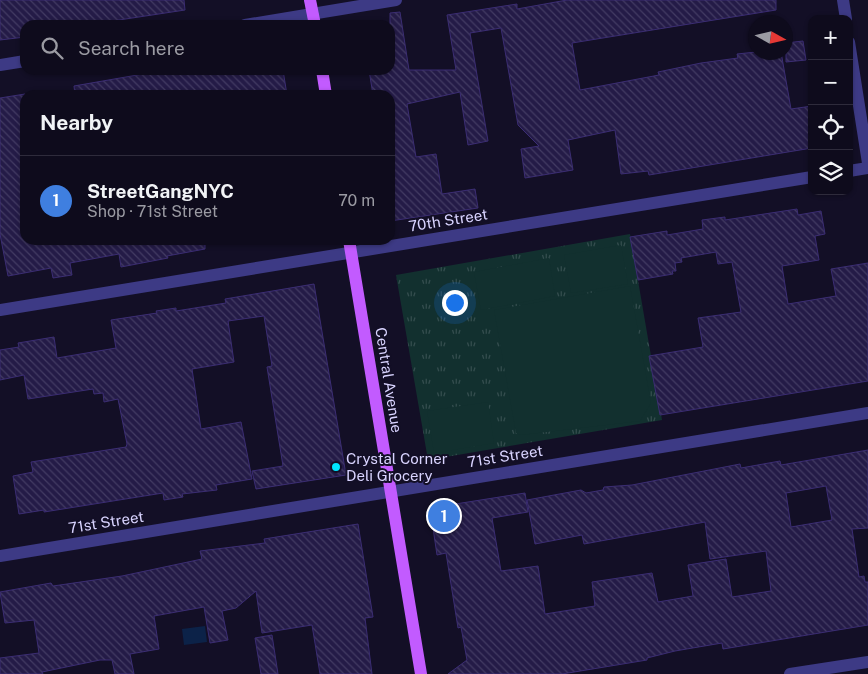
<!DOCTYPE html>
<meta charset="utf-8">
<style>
body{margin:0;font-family:"Public Sans",sans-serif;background:#171425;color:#f1f3f6}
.controls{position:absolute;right:15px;top:15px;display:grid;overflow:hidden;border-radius:10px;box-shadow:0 1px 4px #0004}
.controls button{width:45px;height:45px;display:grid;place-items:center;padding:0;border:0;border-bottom:1px solid #2e2b3b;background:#0e0b1c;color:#f1f3f6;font:25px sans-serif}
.compass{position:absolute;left:748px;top:15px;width:45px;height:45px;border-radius:50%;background:#0e0b1c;box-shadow:0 1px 4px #0004;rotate:98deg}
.you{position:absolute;left:454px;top:302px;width:18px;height:18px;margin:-12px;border:4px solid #fff;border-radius:50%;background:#1a73e8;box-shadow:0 0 0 8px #1a73e833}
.badge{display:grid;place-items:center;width:32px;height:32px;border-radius:50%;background:#00e5ff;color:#fff;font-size:16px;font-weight:700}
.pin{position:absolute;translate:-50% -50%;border:2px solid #fff;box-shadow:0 1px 5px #0006}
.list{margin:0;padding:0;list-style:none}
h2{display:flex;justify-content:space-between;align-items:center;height:65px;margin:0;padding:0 20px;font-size:21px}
h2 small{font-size:16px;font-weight:400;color:#9b9ba3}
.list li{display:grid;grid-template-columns:32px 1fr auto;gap:15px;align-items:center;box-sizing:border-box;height:90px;padding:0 20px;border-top:1px solid #2e2b3b}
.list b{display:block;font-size:19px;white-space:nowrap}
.list p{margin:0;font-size:16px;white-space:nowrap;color:#9b9ba3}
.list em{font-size:16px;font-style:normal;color:#9b9ba3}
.icon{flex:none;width:28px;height:28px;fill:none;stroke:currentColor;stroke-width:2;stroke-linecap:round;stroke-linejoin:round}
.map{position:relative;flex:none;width:868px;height:674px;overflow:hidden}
.search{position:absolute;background:#0e0b1c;box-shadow:0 1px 4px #0004;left:20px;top:20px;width:375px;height:55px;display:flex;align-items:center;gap:12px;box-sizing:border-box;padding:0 18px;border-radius:15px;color:#9b9ba3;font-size:19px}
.panel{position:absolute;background:#0e0b1c;box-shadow:0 1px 4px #0004;left:20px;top:90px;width:375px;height:155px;border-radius:15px}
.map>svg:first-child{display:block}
</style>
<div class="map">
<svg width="868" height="674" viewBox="0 0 868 674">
<defs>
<pattern id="park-tufts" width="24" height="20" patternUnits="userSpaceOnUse" patternTransform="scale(1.25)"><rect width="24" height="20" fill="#12302f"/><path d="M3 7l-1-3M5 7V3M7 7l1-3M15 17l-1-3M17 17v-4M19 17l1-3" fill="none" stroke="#344d4e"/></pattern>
<pattern id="building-back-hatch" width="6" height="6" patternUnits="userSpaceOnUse" patternTransform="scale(1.25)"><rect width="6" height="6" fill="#241b47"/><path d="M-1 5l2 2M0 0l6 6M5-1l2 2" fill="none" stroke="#433b63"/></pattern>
</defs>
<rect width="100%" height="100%" fill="#130f26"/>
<path fill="url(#park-tufts)" d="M630,234L662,420L428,460L396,275Z"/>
<g fill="#12302f">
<path d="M621,245L628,284L571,293L564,255Z"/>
<path d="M549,258L555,296L481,310L474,272Z"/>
<path d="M630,286L651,403L640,421L521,435L516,433L494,310Z"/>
<path d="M488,402L494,443L434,453L427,411Z"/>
</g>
<path fill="#0c2248" d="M205,626L207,642L184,645L182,629Z"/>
<g fill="url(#building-back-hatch)" stroke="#3b2d73" fill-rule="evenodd">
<path d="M0,0H184L185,10L86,25H25V37L0,40Z"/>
<path d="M567,0H776V10L572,43L580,90L659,75L658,72L701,63L738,58L737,54L756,52H781L791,109L812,106V148L649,175L648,171L621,174L615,130L568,140L573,170L525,178L521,149L539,146L518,125L501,28L470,33L488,141L468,145L460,92L407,104L416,157L436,154L442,194L475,189L478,208L390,221V95H373L369,70H390V13L400,12L409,70H456L447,15L517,4V9Z"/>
<path d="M803,41L806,60L786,62V43Z"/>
<path d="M166,70H283L287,95H75L74,86Z"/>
<path d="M25,94V240H205V249L167,256L168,258L121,267L119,254L70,263L72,275L53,278L51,268L8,276L0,234V98Z"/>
<path d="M797,209L798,215L821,211L825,234L815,236L819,260L782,266L788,304L836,296L831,269L868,263V381L660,415L649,356L703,347L698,318L741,312L732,262L718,264L716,252L681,258L682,262L675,263L676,271H672L673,274L638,280L630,237L667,231V235L703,229L702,220L725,217V220Z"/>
<path d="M314,284L346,475L256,489L252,471L283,466L267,367L272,366L264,316L228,321L234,362L192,369L201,429L241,422L252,479L216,485L217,490L182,494L183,497L164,500L163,493L44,512V510L19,514L13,476L33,472L31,462L126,447L127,444L118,399L104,402L103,393L94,394L93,389L28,399L24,375L0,380V350L19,347L18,343L54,337L57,358L116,348L111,320L157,313L156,311L176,308V311L226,303L225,299Z"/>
<path d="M868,450V528L852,529L859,577L864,576L865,582H868V625L723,649L722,643L675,651L647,658V660L562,674H448L467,660L461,627L458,628L446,553L437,555L430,508L525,493L528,512L492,518L501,571L538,566L545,614L595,606L592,582L652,573L658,602L693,596L688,565L726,559L732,597L771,591L766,551L710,559L705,522L584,544L582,535L535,544L527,500L581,490L586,493L603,490L604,487L632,485L740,464L741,468L780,461L781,465ZM826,486L832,520L791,527L786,493Z"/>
<path d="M358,524L373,617L365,618L372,674H320L312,625L262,633L256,591L236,608L222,611L228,640L210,643L204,607L154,616L159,649L130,654L134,674H115L112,660H100L42,672L43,674H0V658L39,653L34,620L5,623L0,592L51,583L53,586L122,576L202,559L200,551L265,543L264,539Z"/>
<path d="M272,635L278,674H261L255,638Z"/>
</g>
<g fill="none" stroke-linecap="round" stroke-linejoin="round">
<g stroke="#3d3a85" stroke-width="12">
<path d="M843,0L846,19"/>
<path d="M245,25L396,0"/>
<path d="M849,42L868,163"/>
<path d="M0,65L25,61"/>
<path d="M849,171L868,168"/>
<path d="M0,310L812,177"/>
<path d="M0,556L868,413"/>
<path d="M790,674L868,662"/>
</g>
<g stroke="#c25bff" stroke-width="12">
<path d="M310,0L315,25"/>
<path d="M322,70L326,95"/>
<path d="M349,240L421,674"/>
</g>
</g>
<circle fill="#00e5ff" stroke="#130f26" stroke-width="2" cx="336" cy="467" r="5"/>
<g text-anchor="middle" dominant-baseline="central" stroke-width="4" stroke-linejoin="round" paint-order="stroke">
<g font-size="15" fill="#d9d4ff" stroke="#130f26">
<text transform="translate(448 220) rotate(-9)">70th Street</text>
<text transform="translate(389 380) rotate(81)">Central Avenue</text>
<text transform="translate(505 456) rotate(-9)">71st Street</text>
<text transform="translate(106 522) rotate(-9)">71st Street</text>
</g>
<g font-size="15" fill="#d9d4ff" stroke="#130f26" text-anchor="start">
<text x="346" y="458">Crystal Corner<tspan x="346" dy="17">Deli Grocery</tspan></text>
</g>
</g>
</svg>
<div class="controls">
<button>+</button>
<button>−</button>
<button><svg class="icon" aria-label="locate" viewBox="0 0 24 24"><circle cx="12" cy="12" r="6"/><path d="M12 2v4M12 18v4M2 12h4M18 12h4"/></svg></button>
<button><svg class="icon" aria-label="layers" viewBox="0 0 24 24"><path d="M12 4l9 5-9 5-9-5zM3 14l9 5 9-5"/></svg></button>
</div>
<svg class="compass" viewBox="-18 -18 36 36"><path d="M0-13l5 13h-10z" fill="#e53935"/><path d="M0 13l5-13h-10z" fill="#9b9ba3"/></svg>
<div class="you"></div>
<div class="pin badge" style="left:444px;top:516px;background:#3f7fe0">1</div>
<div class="search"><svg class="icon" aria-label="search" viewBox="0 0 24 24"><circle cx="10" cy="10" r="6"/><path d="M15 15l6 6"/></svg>Search here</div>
<section class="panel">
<h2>Nearby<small></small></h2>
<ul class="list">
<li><span class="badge" style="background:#3f7fe0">1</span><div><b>StreetGangNYC</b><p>Shop · 71st Street</p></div><em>70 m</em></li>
</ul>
</section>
</div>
